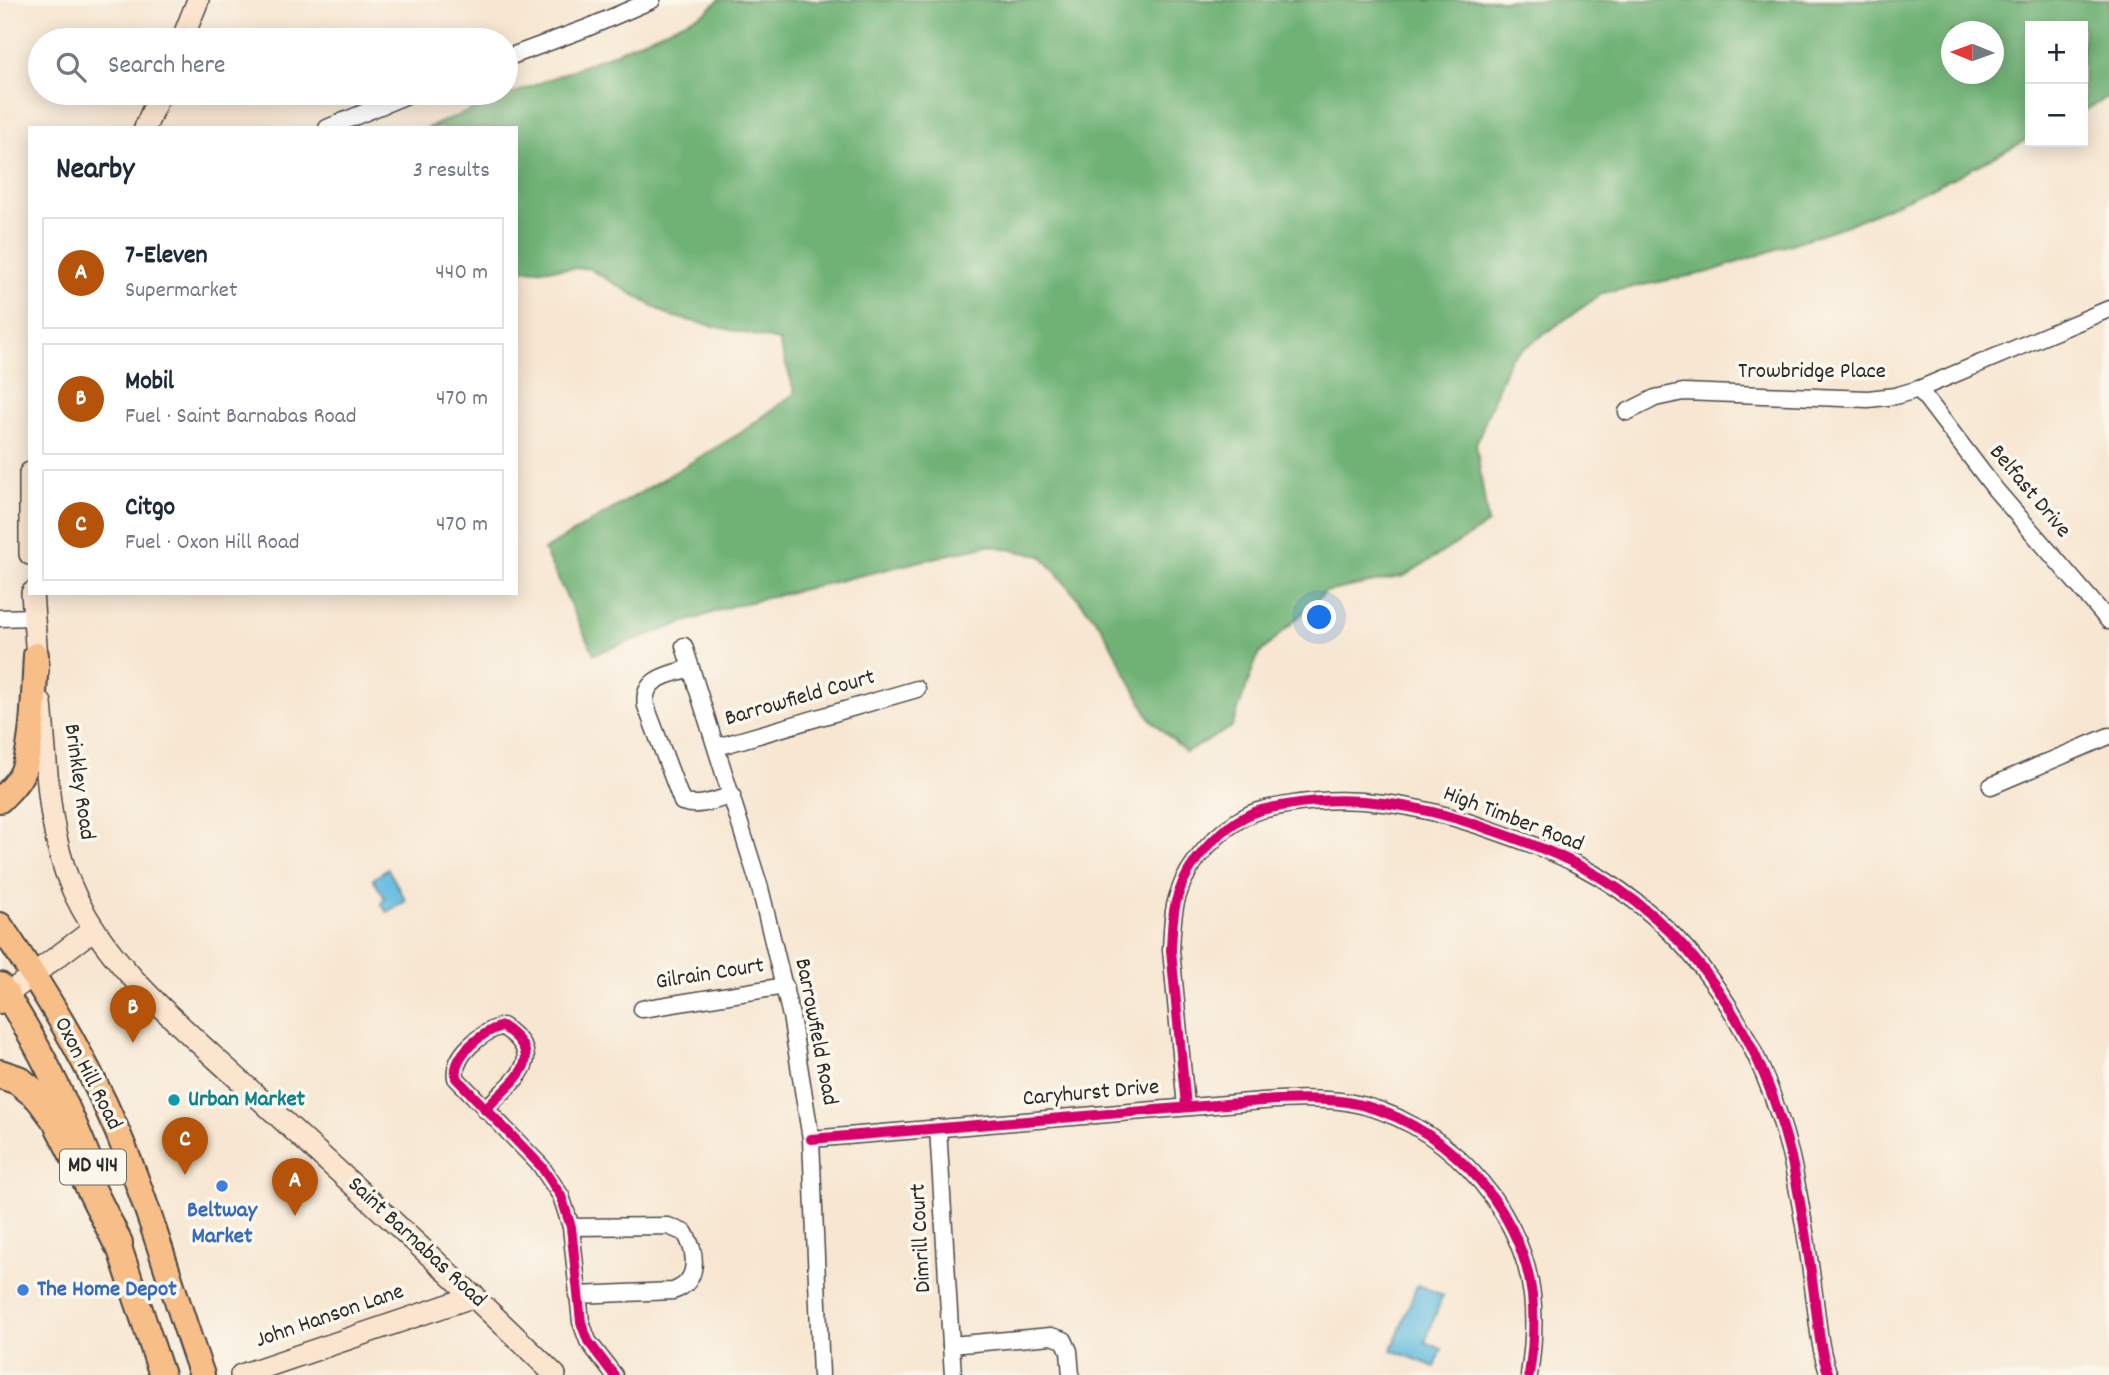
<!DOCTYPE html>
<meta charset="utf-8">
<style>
body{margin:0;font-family:Dekko,sans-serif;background:#f6f6f7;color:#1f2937}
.controls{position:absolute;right:21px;top:21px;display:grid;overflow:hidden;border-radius:0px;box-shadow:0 4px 18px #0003}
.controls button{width:63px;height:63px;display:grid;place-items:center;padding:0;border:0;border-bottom:2px solid #e0e1e3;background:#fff;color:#1f2937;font:35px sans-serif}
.compass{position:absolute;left:1941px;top:21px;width:63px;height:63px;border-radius:50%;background:#fff;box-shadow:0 4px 18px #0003;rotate:271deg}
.you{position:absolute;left:1320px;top:618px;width:24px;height:24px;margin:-18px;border:5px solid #fff;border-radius:50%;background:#1a73e8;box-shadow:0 0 0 10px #1a73e833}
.badge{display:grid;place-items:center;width:46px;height:46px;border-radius:50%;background:#b45309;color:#fff;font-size:23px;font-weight:700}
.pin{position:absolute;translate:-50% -58px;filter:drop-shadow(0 2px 4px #0008)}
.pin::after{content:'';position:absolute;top:37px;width:24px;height:21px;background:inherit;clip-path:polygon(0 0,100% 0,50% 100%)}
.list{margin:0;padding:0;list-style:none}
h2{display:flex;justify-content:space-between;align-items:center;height:91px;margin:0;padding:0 28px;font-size:30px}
h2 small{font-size:23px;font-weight:400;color:#747a83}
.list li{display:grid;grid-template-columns:46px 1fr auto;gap:21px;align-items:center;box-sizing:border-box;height:112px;margin:0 14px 14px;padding:0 14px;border:2px solid #e0e1e3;border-radius:0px}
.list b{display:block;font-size:26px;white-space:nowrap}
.list p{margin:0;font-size:23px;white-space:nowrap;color:#747a83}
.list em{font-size:23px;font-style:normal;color:#747a83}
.icon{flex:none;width:38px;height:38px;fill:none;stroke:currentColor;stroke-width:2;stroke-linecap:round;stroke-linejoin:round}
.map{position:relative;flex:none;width:2109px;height:1375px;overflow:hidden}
.search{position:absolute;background:#fff;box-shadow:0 4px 18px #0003;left:28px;top:28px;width:490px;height:77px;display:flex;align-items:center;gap:18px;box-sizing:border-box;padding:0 24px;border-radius:38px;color:#747a83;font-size:26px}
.panel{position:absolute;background:#fff;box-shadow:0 4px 18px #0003;left:28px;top:126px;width:490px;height:469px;border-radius:0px}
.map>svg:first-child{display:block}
</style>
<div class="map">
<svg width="2109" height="1375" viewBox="0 0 2109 1375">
<rect width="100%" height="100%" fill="#fbf7ec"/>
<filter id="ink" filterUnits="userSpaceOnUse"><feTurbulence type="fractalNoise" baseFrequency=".0143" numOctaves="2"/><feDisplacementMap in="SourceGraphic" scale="14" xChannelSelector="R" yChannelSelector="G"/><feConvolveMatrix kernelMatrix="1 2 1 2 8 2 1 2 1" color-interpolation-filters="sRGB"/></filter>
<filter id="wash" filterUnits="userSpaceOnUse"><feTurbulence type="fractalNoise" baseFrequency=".00686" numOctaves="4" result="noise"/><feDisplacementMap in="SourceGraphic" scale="28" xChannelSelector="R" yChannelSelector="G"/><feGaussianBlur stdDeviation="1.57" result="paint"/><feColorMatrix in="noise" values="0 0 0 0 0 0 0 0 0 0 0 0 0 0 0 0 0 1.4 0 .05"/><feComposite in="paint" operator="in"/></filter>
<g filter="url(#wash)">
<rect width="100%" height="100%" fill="#f7e6d1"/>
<path fill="#70b276" stroke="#4e6e50" stroke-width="2" fill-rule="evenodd" d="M719,0H2109V97L2083,111V26H2030V138L1957,176L1850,224L1709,272L1603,293L1510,358L1476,444L1488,524L1404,576L1325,592L1258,655L1232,727L1186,752L1151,720L1101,626L1042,556L988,545L729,607L594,654L544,550L742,432L795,393L779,341L670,316L588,268L516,270V128H427L610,55L706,12ZM1952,32H1994V74H1952Z"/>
<g fill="#62bcdf" stroke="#467485" stroke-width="2">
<path d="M388,869L406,901L387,912L381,904L385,898L373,879Z"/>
<path d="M1417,1285L1443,1295L1425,1342L1442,1349L1435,1367L1392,1350Z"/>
</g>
</g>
<g filter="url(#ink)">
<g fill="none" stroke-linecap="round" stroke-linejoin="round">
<defs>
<g id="street">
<path d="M506,58L587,28L652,0"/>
<path d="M327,128L412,93"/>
<path d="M1919,389L1995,489L2109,621"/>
<path d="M1627,412L1655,398L1683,392L1868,399L1895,396L1919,389L2109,309"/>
<path d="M0,618L34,617"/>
<path d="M684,646L760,888L791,1016L811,1139L821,1375"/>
<path d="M691,668C670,674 641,678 646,706L682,802C699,808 716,800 732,795"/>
<path d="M717,747L917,689"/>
<path d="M1991,786L2109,736"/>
<path d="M642,1009L785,986"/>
<path d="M1186,1106L1171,950C1172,932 1172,912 1178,895C1188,862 1219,829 1250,814C1261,809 1275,807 1287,805C1354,793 1419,805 1483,827C1515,838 1550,850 1580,866C1694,925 1761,1036 1791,1157C1801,1202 1808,1248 1814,1294C1818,1321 1819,1349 1829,1375"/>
<path d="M485,1110C512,1080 552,1059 502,1026C482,1032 452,1055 456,1078L541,1166L561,1196L571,1227L581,1322L588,1341L614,1375"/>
<path d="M938,1128L951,1345"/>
<path d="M811,1139L1262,1101C1290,1099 1319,1098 1347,1102C1439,1117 1521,1203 1532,1295C1535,1321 1533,1349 1529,1375"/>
<path d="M571,1227L668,1226L685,1233C697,1253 700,1282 673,1291L577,1295"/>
<path d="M953,1375L951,1345L1051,1336L1064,1340L1069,1351L1071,1375"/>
</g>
<g id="secondary">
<path d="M182,40L198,0"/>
<path d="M145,128L160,93"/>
<path d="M30,473V554"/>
<path d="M32,593L38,671"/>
<path d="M41,703C47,763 47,830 71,886C105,966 186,1030 248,1088C351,1184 455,1276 555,1375"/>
<path d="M6,995L94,929"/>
<path d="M241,1375L475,1296"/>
</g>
<g id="primary">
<path d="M0,800C8,792 16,785 21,775C34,750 34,685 36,655"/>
<path d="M0,925C51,1000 98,1078 130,1163C157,1232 177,1305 202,1375"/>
<path d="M0,985C37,1041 66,1101 90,1162"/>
<path d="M112,1226L162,1375"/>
</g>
<g id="highway">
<path d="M0,999L6,995"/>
<path d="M0,1074L18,1080L39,1097L57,1121L118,1243"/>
</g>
</defs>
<use href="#street" stroke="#4a4744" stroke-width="19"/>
<use href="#secondary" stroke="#4a4744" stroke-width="24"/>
<use href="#primary" stroke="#4a4744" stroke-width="28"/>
<use href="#highway" stroke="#4a4744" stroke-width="32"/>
<use href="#street" stroke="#fff" stroke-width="16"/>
<use href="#secondary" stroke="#fce5cf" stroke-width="21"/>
<use href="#primary" stroke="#f7be88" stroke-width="24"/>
<use href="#highway" stroke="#f7be88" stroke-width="28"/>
<defs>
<g id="cycleway">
<path d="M1186,1106L1171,950C1172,932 1172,912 1178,895C1188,862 1219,829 1250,814C1261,809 1275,807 1287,805C1354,793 1419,805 1483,827C1515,838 1550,850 1580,866C1694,925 1761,1036 1791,1157C1801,1202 1808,1248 1814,1294C1818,1321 1819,1349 1829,1375"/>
<path d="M485,1110C512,1080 552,1059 502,1026C482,1032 452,1055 456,1078L541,1166L561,1196L571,1227L581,1322L588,1341L614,1375"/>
<path d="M811,1139L1262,1101C1290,1099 1319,1098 1347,1102C1439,1117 1521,1203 1532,1295C1535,1321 1533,1349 1529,1375"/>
</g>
</defs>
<use href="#cycleway" stroke="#fbf7ec" stroke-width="15"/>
<use href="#cycleway" stroke="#d6006c" stroke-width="10"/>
</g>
</g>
<circle fill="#0f9aa8" stroke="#fbf7ec" stroke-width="2.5" cx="174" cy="1100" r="7"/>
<g fill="#3f7fe0" stroke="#fbf7ec" stroke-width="2.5">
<circle cx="222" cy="1186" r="7"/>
<circle cx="23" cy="1290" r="7"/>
</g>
<g text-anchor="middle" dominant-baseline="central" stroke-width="7" stroke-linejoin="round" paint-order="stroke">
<rect fill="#fbf7ec" stroke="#696865" stroke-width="2" x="60" y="1149.5" width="66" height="35" rx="5"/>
<g font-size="21" font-weight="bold" fill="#2b2b2b">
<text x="93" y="1167">MD 414</text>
</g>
<g font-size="23" fill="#2b2b2b" stroke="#fbf7ec">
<text x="1812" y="372">Trowbridge Place</text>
<text transform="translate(2029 492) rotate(50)">Belfast Drive</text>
<text transform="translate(800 699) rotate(-16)">Barrowfield Court</text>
<text transform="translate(78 782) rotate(82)">Brinkley Road</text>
<text transform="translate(1513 820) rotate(21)">High Timber Road</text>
<text transform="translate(710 975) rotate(-9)">Gilrain Court</text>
<text transform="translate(815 1032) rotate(79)">Barrowfield Road</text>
<text transform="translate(87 1074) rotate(63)">Oxon Hill Road</text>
<text transform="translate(1091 1094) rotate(-5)">Caryhurst Drive</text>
<text transform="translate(922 1238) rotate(-93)">Dimrill Court</text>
<text transform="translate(416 1243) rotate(43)">Saint Barnabas Road</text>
<text transform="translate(330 1317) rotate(-19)">John Hanson Lane</text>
</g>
<g font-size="23" font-weight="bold" fill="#0d838f" stroke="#fbf7ec" text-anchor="start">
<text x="188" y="1100">Urban Market</text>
</g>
<g font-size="23" font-weight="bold" fill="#366cbe" stroke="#fbf7ec">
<text x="222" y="1211">Beltway<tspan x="222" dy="26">Market</tspan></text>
<text x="37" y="1290" text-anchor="start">The Home Depot</text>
</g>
</g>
</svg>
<div class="controls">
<button>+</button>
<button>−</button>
</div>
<svg class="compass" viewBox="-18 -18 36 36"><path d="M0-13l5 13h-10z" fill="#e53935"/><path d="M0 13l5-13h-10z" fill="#747a83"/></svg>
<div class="you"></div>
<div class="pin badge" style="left:295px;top:1216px">A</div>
<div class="pin badge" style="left:133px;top:1043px">B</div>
<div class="pin badge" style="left:185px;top:1175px">C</div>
<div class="search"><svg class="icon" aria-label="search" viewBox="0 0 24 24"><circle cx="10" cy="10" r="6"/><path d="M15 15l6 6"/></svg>Search here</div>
<section class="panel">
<h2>Nearby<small>3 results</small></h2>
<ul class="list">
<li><span class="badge">A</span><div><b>7-Eleven</b><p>Supermarket</p></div><em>440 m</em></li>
<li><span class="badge">B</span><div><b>Mobil</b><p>Fuel · Saint Barnabas Road</p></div><em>470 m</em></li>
<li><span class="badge">C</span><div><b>Citgo</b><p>Fuel · Oxon Hill Road</p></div><em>470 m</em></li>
</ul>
</section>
</div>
